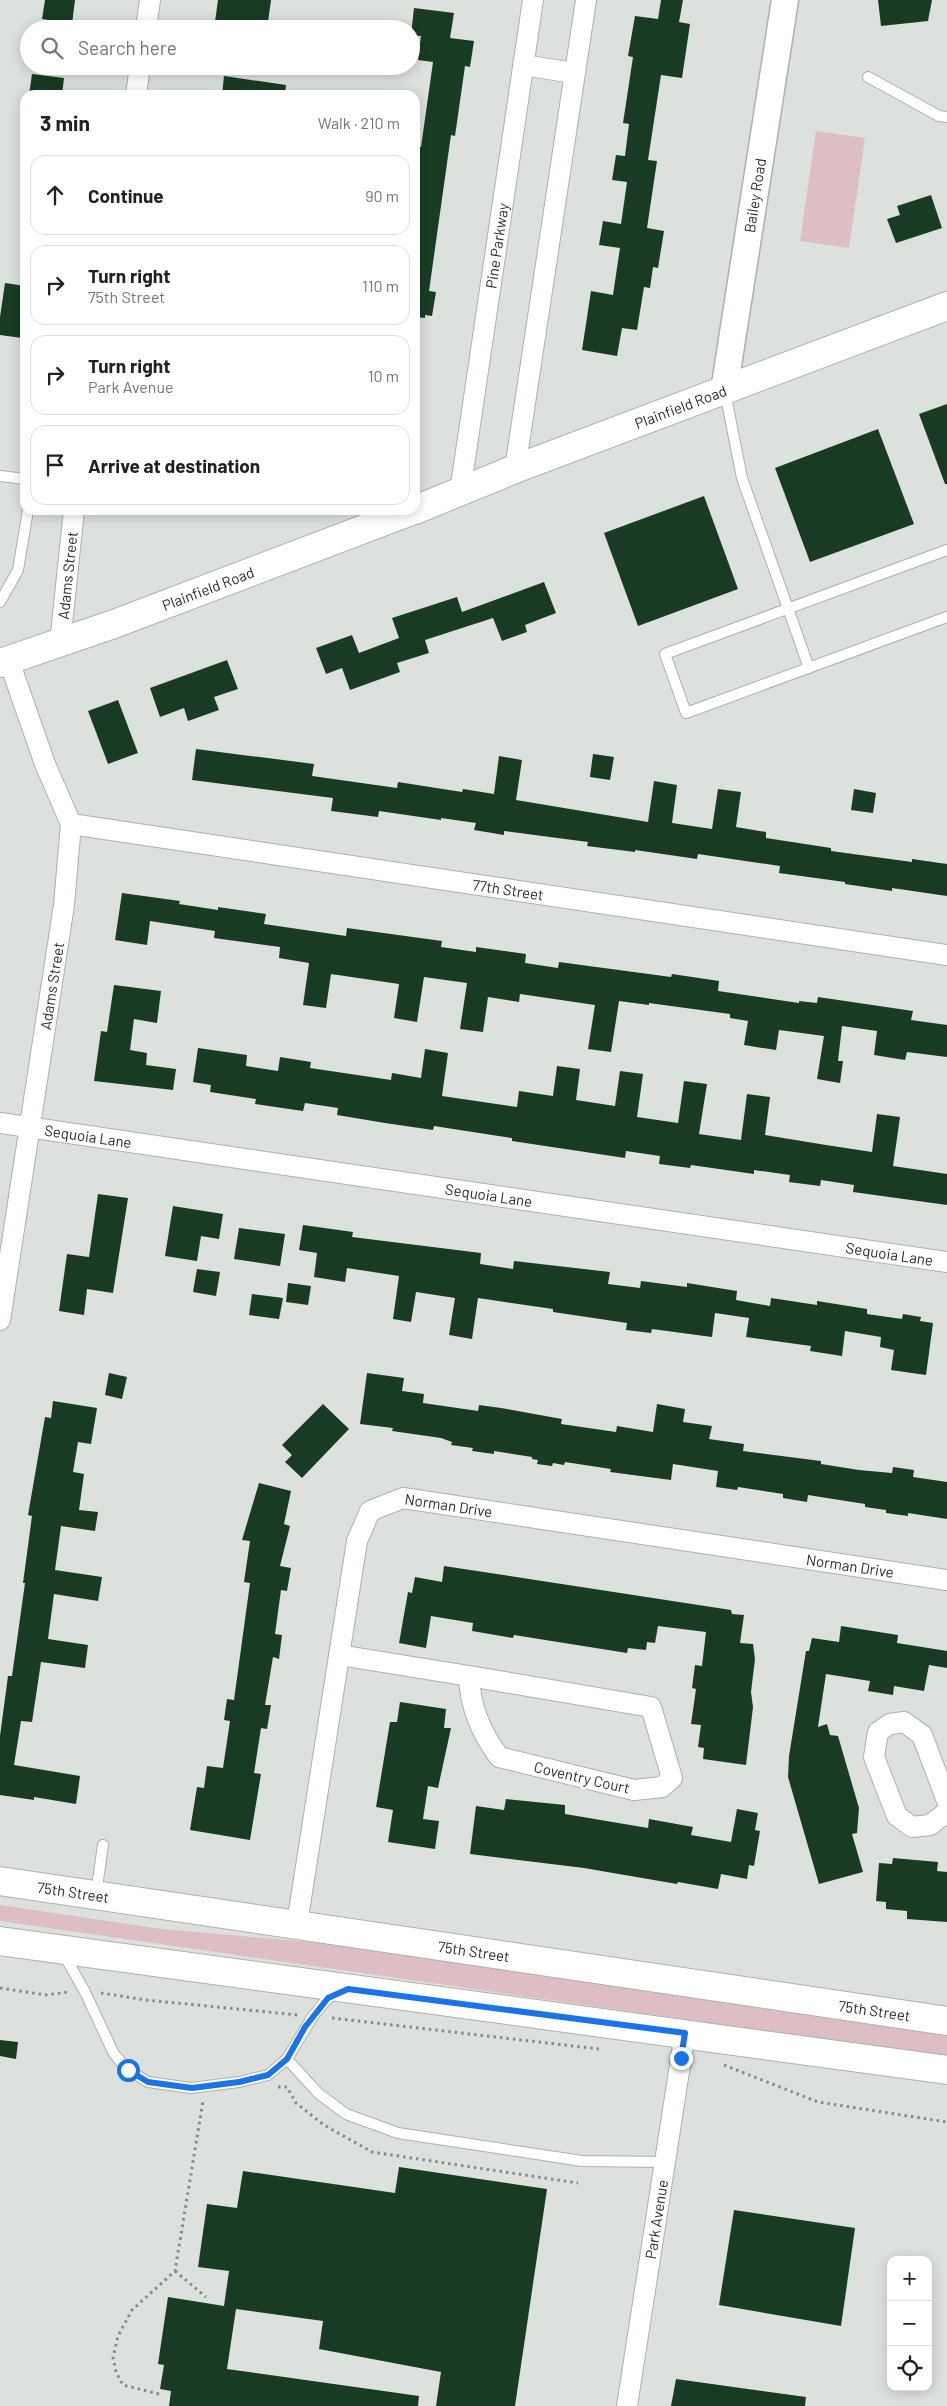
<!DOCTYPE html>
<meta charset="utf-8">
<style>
body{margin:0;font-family:Barlow,sans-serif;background:#f2f2f2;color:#202124}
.controls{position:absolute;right:15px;bottom:15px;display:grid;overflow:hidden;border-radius:10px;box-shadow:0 2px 12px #0003}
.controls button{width:45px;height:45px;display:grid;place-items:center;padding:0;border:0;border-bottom:1px solid #e0e0e0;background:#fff;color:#202124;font:25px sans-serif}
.stop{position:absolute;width:15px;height:15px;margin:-11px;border:4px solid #1a73e8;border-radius:50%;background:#fff}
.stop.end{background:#1a73e8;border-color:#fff;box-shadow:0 1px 5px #0008}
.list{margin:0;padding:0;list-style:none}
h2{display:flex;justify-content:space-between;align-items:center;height:65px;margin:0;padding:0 20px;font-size:21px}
h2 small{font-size:16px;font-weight:400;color:#757577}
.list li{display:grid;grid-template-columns:32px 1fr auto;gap:15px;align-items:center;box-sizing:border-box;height:80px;margin:0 10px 10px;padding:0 10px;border:1px solid #e0e0e0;border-radius:15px}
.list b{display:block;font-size:19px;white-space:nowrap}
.list p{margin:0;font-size:16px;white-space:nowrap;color:#757577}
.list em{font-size:16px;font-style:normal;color:#757577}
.icon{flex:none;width:28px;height:28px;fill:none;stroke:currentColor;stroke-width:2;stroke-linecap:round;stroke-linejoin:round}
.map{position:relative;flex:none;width:947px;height:2406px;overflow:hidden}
.search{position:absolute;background:#fff;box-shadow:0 2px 12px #0003;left:20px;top:20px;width:400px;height:55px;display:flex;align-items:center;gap:12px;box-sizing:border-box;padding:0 18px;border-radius:28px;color:#757577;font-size:19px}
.panel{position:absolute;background:#fff;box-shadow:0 2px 12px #0003;left:20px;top:90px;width:400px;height:425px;border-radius:15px}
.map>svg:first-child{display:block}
</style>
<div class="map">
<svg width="947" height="2406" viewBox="0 0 947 2406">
<rect width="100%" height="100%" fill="#dde1de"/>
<g fill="#ddbec3">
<path d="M816,131L865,138L849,248L800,241Z"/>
<path d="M0,1905L162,1929L332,1944L402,1954L947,2036V2055L911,2052L0,1921Z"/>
</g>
<g fill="#193b24">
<path d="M45,0H75L72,24L42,19Z"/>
<path d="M218,0H271L267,29H214Z"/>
<path d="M661,0H683L679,22L690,24L682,78L661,75L648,160L657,161L647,228L664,231L658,268L653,267L650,288L644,287L637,330L622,328L617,356L582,350L591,291L613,295L620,248L599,245L603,221L621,224L627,182L612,180L616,155L625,156L629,124L623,123L633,57L628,56L635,16L658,19Z"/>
<path d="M878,0H932L928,21L881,26Z"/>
<path d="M414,8L454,13L450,38L474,41L470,67L465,66L455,136L451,135L429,291L436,292L432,316L425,315V318L415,317V157L416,146L421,147L433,62L418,60L421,36L411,35Z"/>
<path d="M32,74L64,78L62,95H29Z"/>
<path d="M224,76L286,85L285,95H222Z"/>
<path d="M931,195L942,228L896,243L887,219L900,215L897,206Z"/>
<path d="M5,283L25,286V321L22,338L0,335V317Z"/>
<path d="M947,404V484H945L919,414Z"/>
<path d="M878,429L914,524L810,562L775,468Z"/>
<path d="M704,496L738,589L638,626L604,533Z"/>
<path d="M544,582L556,613L525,625L527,632L502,641L493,618L425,640L429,653L397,663L400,672L350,690L342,668L326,674L316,648L352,635L359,653L399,638L392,618L457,597L462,612Z"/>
<path d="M227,660L238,689L214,697L219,710L188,721L184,708L160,717L150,688Z"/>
<path d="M118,700L138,753L108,764L88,711Z"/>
<path d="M196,749L314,764L312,776L397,788L398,782L462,792L463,789L494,794L499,756L522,760L516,800L648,822L654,781L677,785L672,823L712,829L718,789L741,792L736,827L766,832V838L831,848V851L912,862V859L947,864V896L892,888V891L845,884V882L779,873L780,866L698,854L697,859L635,850V852L587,846L588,842L504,831V835L474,830L476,823L441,818V820L379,811L378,817L331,811L333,798L192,780Z"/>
<path d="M593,754L614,757L610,780L590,777Z"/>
<path d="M854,789L876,793L873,813L851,810Z"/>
<path d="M122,893L180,901L179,904L218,910V907L266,914L264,924L346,936L347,928L442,941L441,947L476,952V947L526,954L525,963L558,968L559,962L671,977L672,974L719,981L718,991L799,1003V1001L817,1003L818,997L913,1011L911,1020L947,1025V1057L907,1052L905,1060L874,1055L877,1031L842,1026L838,1061H843L840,1083L817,1079L824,1036L779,1030L776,1050L744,1045L748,1021L730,1018V1014L649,1003V1005L619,1001L611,1052L588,1049L595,1005L520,994L519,1002L488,997L483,1032L460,1029L467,983L424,977L417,1022L394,1018L399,984L331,974L326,1008L303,1005L309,963L279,958L280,947L214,938L215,931L150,921L147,945L115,940Z"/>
<path d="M114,985L161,991L157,1023L134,1019L130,1050L147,1053L146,1065L176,1069L173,1090L94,1081L101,1031L107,1032Z"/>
<path d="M198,1048L247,1055L246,1066L278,1071L280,1057L311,1062L310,1068L391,1080L392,1073L421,1078L425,1049L448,1053L442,1096L517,1107L519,1091L553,1096L557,1066L580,1069L576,1100L615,1106L620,1071L643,1074L637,1117L678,1123L684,1081L707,1084L699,1134L741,1140L747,1094L770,1097L765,1135L826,1145L872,1152L877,1114L900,1117L893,1166L947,1174V1205L853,1192L854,1185L821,1180L820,1186L789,1182L790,1175L754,1170V1174L691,1165L690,1168L659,1164L660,1156L626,1151L625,1158L512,1141V1138L434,1126L433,1130L385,1123L337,1115L338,1108L305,1103L303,1111L255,1104L256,1099L210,1092L211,1085L193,1082Z"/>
<path d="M98,1194L128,1198L113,1293L87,1289L84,1315L59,1311L67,1254L89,1257Z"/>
<path d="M173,1206L223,1214L219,1239L201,1236L197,1261L165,1256Z"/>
<path d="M303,1225L353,1232L352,1237L481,1253L480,1264L513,1269L514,1261L610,1272L608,1284L640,1288L641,1281L687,1287V1283L737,1291L736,1300L770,1306L771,1298L817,1305V1301L867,1309V1314L902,1319L903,1314L921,1317L920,1321L933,1323L926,1375L891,1370L894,1350L880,1347L881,1337L845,1331L842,1356L810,1351L811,1346L746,1337L749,1318L715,1313L712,1337L652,1329L651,1333L626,1330L627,1323L553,1312V1309L478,1298L472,1339L449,1335L455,1298L416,1292L411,1322L393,1319L399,1276L347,1268L345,1282L314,1277L317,1253L299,1250Z"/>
<path d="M239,1228L285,1234L280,1266L234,1259Z"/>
<path d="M197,1269L220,1272L216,1296L193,1292Z"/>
<path d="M288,1283L311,1286L308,1305L286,1302Z"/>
<path d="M252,1294L283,1298L279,1319L249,1315Z"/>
<path d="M109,1373L127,1377L122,1399L105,1395Z"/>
<path d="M367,1373L404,1378L402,1391L424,1394L423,1403L478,1411L479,1405L501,1408L562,1419L561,1424L616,1432L617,1426L653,1432L657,1404L685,1409L683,1422L712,1426L709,1439L744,1444L743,1451L821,1461V1464L859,1470L892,1473L893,1467L914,1470L913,1477L947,1482V1519L908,1513V1516L886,1513V1510L865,1507V1504L808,1495L807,1502L783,1498V1494L738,1487L737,1490L716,1487L718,1471L673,1464L671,1480L610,1472L611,1469L565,1462L564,1465L553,1463L552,1466L537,1464L538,1460L532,1459V1457L494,1451V1454L472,1451L473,1448L451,1445L452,1442L441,1438L392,1431L393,1428L360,1424Z"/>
<path d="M53,1401L97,1408L91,1444L78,1442L73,1472L84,1474L79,1510L98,1512L95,1531L61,1526L55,1570L102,1577L98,1601L54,1594L48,1639L88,1645L85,1668L41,1662L32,1722L21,1721L14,1765L80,1776L76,1804L34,1797V1800L0,1795V1736L8,1676H12L25,1583H23L32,1516L28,1515L45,1417L51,1418Z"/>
<path d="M323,1404L349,1429L302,1478L285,1462L292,1455L282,1445Z"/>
<path d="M259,1483L291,1491L284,1524L290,1526L280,1566L291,1568L287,1591L281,1590L275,1634L282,1635L279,1659L273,1657L265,1705H271L267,1729L261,1728L254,1773L261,1774L250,1840L190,1830L197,1787L204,1788L207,1766L223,1768L230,1721L224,1720L227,1699L234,1700L250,1583L244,1582L250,1541L242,1540Z"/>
<path d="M444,1566L731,1610L732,1614L744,1615L740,1643L753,1644L755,1659L751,1692L753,1707L746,1765L703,1759L704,1748L698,1747L701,1725L691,1724L696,1689L692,1688L695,1665L702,1666L706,1632L658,1626L655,1643L647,1642L646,1650L628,1648L627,1653L514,1635L513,1638L472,1631L473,1623L431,1616L426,1648L399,1643L408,1592L412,1593L415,1577L442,1582Z"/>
<path d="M841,1626L898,1635L897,1643L947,1651V1668L929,1665L924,1691L894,1686L893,1695L868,1691L870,1681L826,1674L818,1727L827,1724L830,1735L838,1736L859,1808L857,1833L852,1834L863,1872L819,1884L788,1777L789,1756L806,1651H809L812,1638L839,1642Z"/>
<path d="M400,1702L446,1709L444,1728H451L438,1788L428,1786L423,1819L439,1821L435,1849L388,1842L393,1810L376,1807L390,1722H397Z"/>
<path d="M506,1799L565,1805V1814L648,1828L649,1819L693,1827L691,1835L731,1842L737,1809L758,1813L755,1830L760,1831L754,1866L749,1865L747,1879L721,1874L718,1889L678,1882L677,1884L584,1868L470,1854L476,1806L504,1810Z"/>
<path d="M893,1858L938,1862L937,1871L947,1872V1922L907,1919V1911L886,1909V1902L876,1901L879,1863L892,1864Z"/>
<path d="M0,2040L18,2042L16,2059L0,2056Z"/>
<path d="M399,2167L547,2189L515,2406H436L441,2372L319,2349L323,2321L236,2309L227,2369L419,2396L418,2406H169L171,2391L160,2389L164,2365L158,2364L168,2297L224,2306L229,2271L198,2267L207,2204L237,2208L243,2171L395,2193Z"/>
<path d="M734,2210L855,2228L841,2326L719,2305Z"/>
<path d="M676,2379L806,2397L805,2406H671Z"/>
</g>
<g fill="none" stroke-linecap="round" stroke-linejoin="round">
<defs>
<g id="service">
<path d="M868,77L939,116L947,117"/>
<path d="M725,392L742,478L809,668"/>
<path d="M0,476L25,479"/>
<path d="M947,550L665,654L686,713L947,617"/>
<path d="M0,602L18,570L28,510"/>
<path d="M96,1894L103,1845"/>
<path d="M63,1953L85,1992L114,2054L128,2070L148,2082L191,2088L239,2082L268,2075L287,2059L313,2016L328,1998L337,1994"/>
<path d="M287,2059L318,2093L346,2114L398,2133L582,2161L665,2162"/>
</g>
<g id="minor">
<path d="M146,29L150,0"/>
<path d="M523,65L574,73"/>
<path d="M136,95L140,66"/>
<path d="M515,469L586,0"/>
<path id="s1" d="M460,492L533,0"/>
<path id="s2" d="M60,643L74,510"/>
<path id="s3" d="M71,824L947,955"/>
<path id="s4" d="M0,1123L947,1262"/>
<path id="s5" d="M0,1320L64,905L71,824L45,764L9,661"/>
<path d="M339,1655L469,1676"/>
<path d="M469,1676L651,1707L672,1778L662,1787L634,1790L499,1757C481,1732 470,1707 469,1676Z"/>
<path d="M947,1801L922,1735L904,1722L890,1724L878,1732L874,1757L897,1816L912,1827L930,1825L947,1812"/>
<path id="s6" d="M297,1924L357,1541L370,1511L403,1498L947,1580"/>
<path id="s7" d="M627,2406L685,2033"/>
</g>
<g id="tertiary">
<path id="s8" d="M724,391L785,0"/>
</g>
<g id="secondary">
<path id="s9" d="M415,510L515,469L947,306"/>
<path id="s10" d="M0,663L114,624L414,510"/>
<path id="s11" d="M0,1881L947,2021"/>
<path d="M0,1941L947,2070"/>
</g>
</defs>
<use href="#service" stroke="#adb0ae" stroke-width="12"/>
<use href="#minor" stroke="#adb0ae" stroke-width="22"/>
<use href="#tertiary" stroke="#adb0ae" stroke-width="29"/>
<use href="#secondary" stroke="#adb0ae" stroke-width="30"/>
<g stroke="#878987" stroke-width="3" stroke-dasharray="2.5 4" stroke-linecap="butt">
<path d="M0,1988L46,1995L69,1992"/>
<path d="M101,1993L146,2000L298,2015"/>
<path d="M332,2018L599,2049"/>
<path d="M724,2065L818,2102L947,2122"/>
<path d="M278,2087H287L296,2103L324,2125L372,2152L578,2183"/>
<path d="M175,2271L206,2297"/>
<path d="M159,2394L123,2385L116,2372L113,2358L118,2336L132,2310L175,2271L203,2101"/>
</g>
<use href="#service" stroke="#fff" stroke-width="10"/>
<use href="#minor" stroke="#fff" stroke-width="20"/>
<use href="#tertiary" stroke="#fff" stroke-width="26"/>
<use href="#secondary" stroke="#fff" stroke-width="28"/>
</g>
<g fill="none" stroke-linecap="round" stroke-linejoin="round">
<path stroke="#1a73e8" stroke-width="6" d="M128,2070L148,2082L192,2088L239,2082L268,2075L287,2059L305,2027L328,1998L348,1989L685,2033L681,2058"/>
</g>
<g text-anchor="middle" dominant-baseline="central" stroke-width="5" stroke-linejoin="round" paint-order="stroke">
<g font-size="15" fill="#292a29" stroke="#fff">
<text stroke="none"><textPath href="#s8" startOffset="198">Bailey Road</textPath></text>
<text stroke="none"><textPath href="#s1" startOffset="249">Pine Parkway</textPath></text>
<text stroke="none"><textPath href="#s9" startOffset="285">Plainfield Road</textPath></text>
<text stroke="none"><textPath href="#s2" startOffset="68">Adams Street</textPath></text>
<text stroke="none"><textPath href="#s10" startOffset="221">Plainfield Road</textPath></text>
<text stroke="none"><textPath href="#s3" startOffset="442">77th Street</textPath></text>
<text stroke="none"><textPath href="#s5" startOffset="338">Adams Street</textPath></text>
<text stroke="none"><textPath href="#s4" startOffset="89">Sequoia Lane</textPath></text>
<text stroke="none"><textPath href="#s4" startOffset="494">Sequoia Lane</textPath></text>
<text stroke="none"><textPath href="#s4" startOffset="899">Sequoia Lane</textPath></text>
<text stroke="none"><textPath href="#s6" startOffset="502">Norman Drive</textPath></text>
<text stroke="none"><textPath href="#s6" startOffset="908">Norman Drive</textPath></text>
<text transform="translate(582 1777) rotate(13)">Coventry Court</text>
<text stroke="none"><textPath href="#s11" startOffset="74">75th Street</textPath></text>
<text stroke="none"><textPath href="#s11" startOffset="479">75th Street</textPath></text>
<text stroke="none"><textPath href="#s11" startOffset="884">75th Street</textPath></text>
<text stroke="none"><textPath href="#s7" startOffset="189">Park Avenue</textPath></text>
</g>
</g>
</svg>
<div class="controls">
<button>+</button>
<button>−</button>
<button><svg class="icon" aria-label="locate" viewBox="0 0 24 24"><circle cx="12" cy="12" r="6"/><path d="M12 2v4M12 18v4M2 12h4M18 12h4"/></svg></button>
</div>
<div class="stop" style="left:128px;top:2070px"></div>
<div class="stop end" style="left:681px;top:2058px"></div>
<div class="search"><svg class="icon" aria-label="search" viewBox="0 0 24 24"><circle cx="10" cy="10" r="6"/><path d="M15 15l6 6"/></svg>Search here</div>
<section class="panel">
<h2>3 min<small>Walk · 210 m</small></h2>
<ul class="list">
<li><svg class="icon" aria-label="ahead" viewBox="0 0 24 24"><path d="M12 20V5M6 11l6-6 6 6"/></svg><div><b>Continue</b></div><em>90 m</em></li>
<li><svg class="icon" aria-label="right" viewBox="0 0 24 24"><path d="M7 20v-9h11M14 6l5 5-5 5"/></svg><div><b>Turn right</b><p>75th Street</p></div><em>110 m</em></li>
<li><svg class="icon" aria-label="right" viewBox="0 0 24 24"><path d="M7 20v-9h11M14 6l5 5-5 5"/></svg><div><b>Turn right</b><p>Park Avenue</p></div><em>10 m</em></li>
<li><svg class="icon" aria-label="arrive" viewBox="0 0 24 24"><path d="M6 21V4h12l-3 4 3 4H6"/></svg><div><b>Arrive at destination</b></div></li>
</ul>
</section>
</div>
